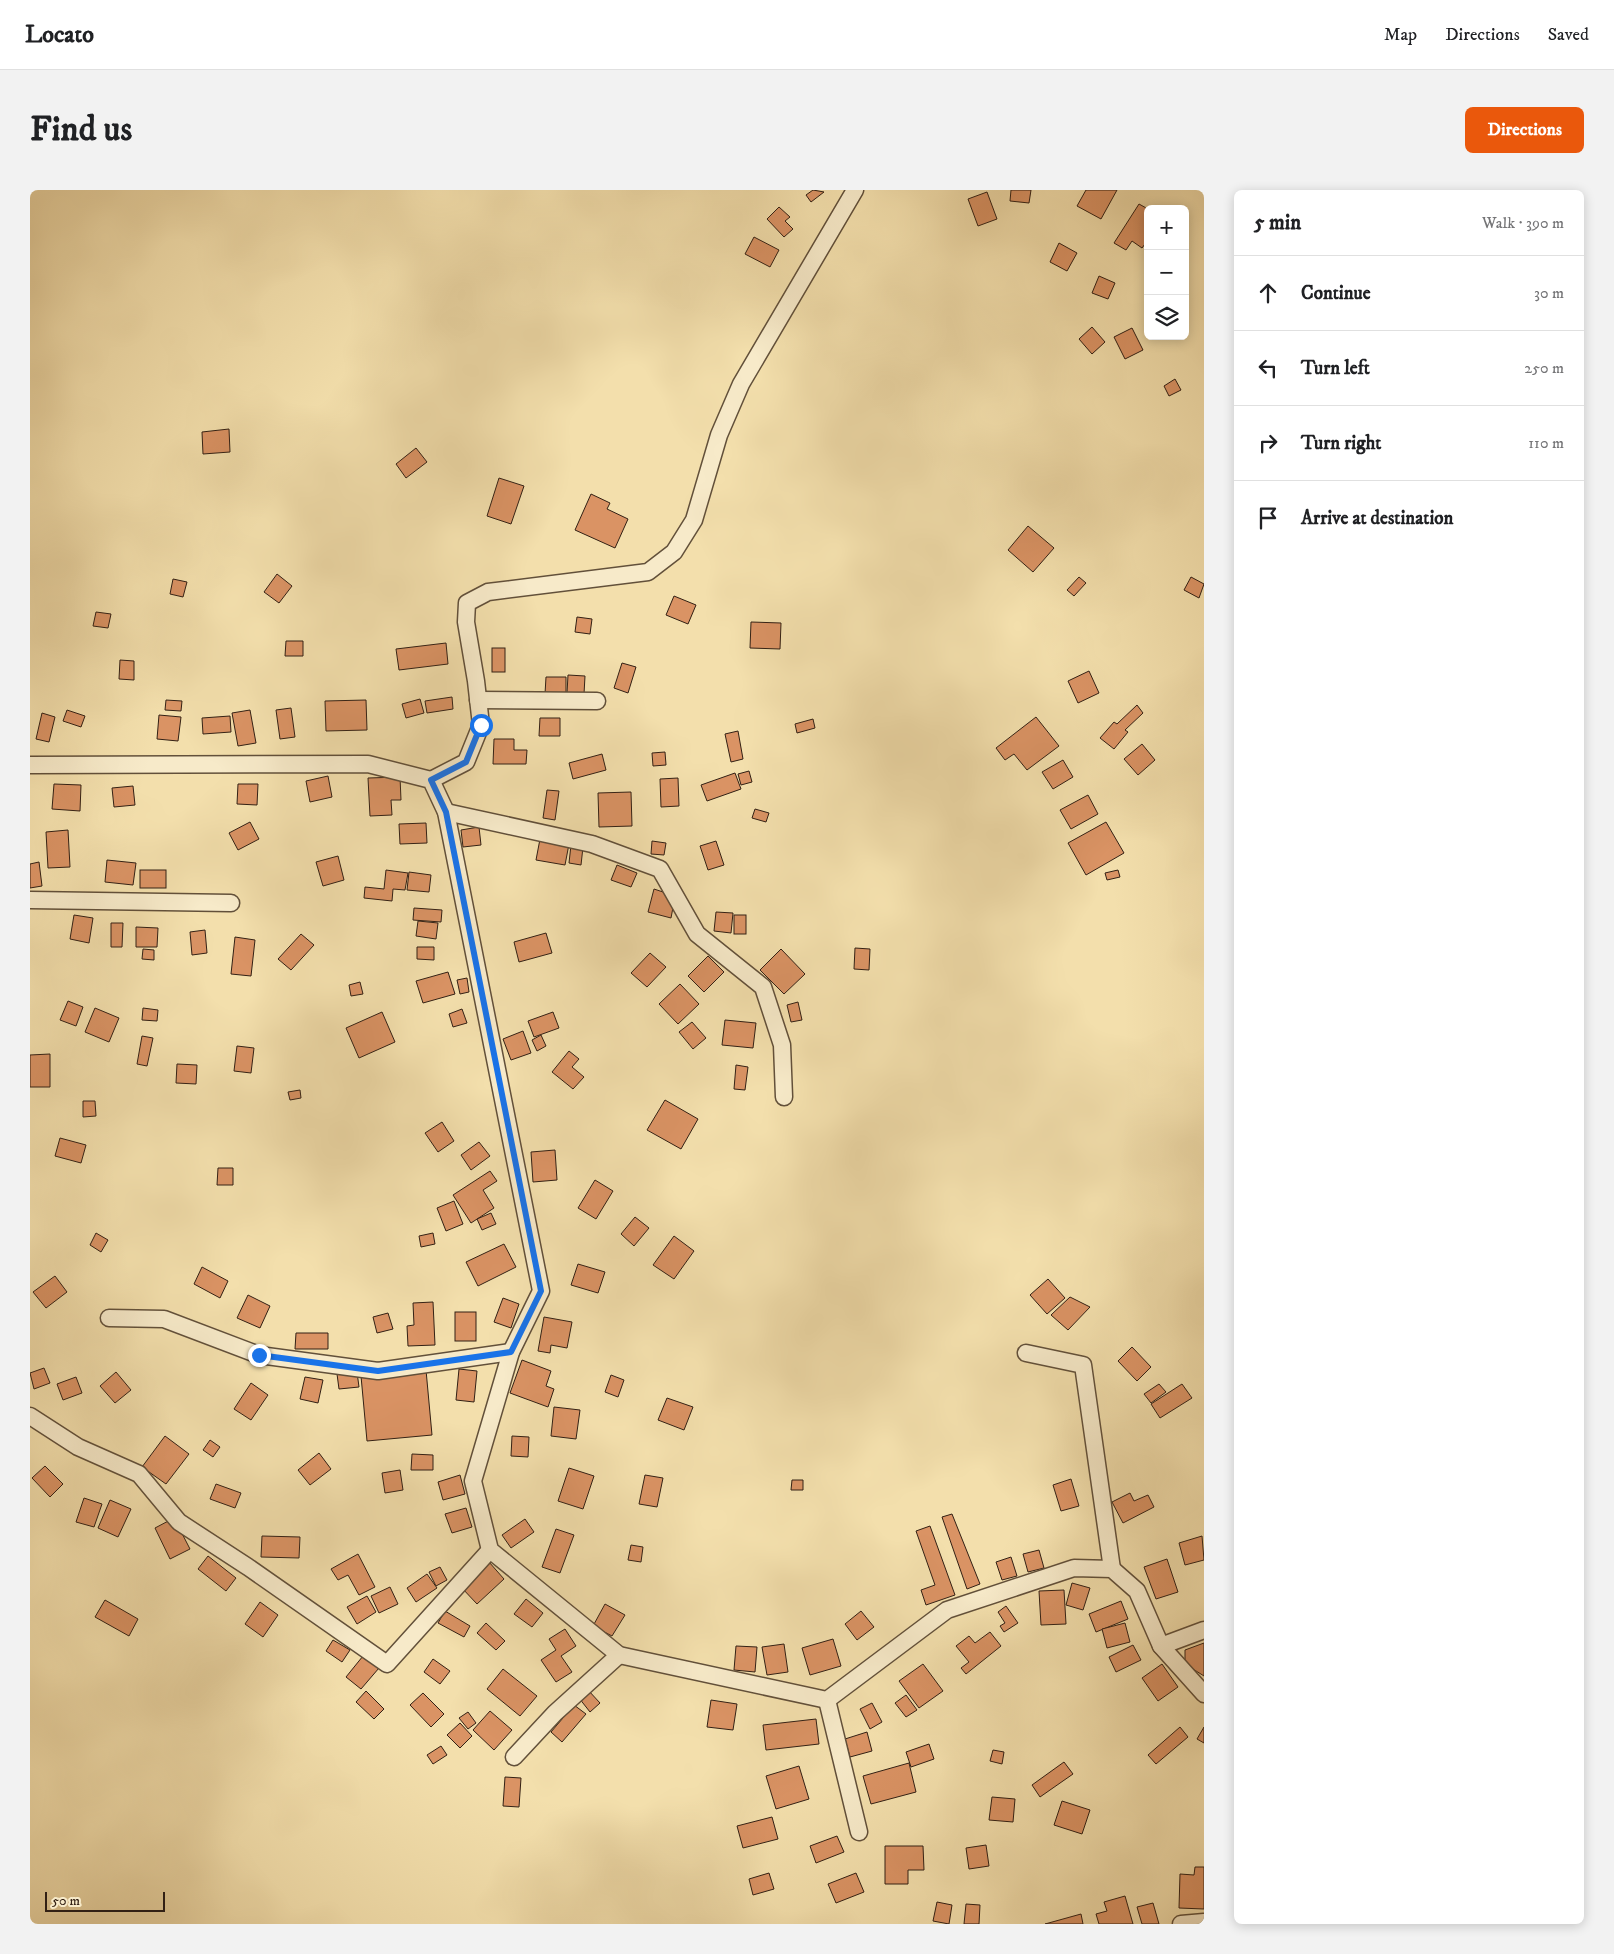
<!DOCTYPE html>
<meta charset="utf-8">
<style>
body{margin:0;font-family:"IM FELL DW Pica",serif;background:#f2f2f2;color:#202124}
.controls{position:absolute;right:15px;top:15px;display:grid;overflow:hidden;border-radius:8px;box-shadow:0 2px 12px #0003}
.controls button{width:45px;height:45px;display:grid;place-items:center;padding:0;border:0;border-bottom:1px solid #e0e0e0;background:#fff;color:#202124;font:25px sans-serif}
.scale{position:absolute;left:15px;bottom:12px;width:120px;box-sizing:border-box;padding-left:5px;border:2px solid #322014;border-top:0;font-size:14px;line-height:18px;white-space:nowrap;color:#322014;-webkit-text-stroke:4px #f7eac9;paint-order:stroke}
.stop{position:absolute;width:15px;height:15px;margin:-11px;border:4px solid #1a73e8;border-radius:50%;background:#fff}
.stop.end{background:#1a73e8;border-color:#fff;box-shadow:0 1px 5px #0008}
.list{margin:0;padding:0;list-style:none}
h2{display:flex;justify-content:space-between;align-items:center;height:65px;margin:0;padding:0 20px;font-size:21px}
h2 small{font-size:16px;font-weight:400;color:#757577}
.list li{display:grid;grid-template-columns:32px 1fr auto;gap:15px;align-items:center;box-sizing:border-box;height:75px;padding:0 20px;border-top:1px solid #e0e0e0}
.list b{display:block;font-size:19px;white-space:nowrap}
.list em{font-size:16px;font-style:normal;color:#757577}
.icon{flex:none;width:28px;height:28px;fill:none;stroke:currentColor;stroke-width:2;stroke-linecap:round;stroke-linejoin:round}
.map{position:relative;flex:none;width:1174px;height:1734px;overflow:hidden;border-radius:8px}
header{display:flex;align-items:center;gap:30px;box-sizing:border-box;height:70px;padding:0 25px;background:#fff;border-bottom:1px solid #e0e0e0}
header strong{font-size:24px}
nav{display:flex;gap:28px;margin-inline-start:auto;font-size:18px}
.intro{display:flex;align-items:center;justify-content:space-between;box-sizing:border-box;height:120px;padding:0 30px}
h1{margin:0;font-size:35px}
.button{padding:12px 22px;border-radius:8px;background:#ea580c;color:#fff;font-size:18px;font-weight:700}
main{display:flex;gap:30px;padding:0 30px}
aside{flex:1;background:#fff;border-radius:8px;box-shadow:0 2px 12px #0003}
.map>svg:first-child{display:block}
</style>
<header>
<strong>Locato</strong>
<nav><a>Map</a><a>Directions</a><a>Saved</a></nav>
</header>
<div class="intro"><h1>Find us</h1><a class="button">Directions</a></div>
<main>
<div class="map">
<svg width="1174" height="1734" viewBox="0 0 1174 1734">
<rect width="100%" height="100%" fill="#f3dfac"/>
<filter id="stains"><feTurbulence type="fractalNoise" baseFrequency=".004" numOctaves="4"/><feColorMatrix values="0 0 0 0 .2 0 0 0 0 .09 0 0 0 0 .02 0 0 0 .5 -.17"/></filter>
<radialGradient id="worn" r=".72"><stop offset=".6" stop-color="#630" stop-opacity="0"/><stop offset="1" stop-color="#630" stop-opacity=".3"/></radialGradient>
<g fill="#da9364" stroke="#322014">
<path d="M783,0L794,2L781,12L776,5Z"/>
<path d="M981,0H1001L999,13L980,11Z"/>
<path d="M1056,0H1087L1071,29L1047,16Z"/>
<path d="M957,2L967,29L948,36L938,9Z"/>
<path d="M1109,14L1118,19V50L1112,58L1102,51L1096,60L1084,53Z"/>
<path d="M749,17L760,27L755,31L763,39L754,47L737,29Z"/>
<path d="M724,47L749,60L740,77L715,64Z"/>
<path d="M1029,53L1047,63L1037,81L1020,72Z"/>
<path d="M1069,86L1085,93L1078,109L1062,103Z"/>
<path d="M1062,137L1075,152L1062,164L1049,149Z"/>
<path d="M1102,138L1113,160L1095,169L1084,147Z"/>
<path d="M1145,189L1151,200L1139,206L1134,196Z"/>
<path d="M199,239L200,262L173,264L172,242Z"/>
<path d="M386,258L397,272L376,288L366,274Z"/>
<path d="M469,288L494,296L481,334L457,326Z"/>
<path d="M561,304L580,313L577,319L598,329L585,358L545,340Z"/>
<path d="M998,336L1024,358L1003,382L978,360Z"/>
<path d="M247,384L262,396L249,413L234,402Z"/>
<path d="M1049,387L1056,393L1044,406L1037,400Z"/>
<path d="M1161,387L1174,394L1169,408L1154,400Z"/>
<path d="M143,389L157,392L153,407L140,404Z"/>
<path d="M644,406L666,415L658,434L636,425Z"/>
<path d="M66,422L81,424L78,438L63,436Z"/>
<path d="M547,427L562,429L560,444L545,442Z"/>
<path d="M721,432L751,433L750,459L720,458Z"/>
<path d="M256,451H273V466H255Z"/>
<path d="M416,453L418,474L369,480L366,459Z"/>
<rect x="462" y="458" width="13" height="24"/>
<path d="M90,470L104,471V490L89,489Z"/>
<path d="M592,473L606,477L598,503L584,498Z"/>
<path d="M1059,481L1069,503L1048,513L1038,491Z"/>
<path d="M538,485L555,486L554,504L537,503Z"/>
<path d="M516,487H536V504H515Z"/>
<path d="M422,507L423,519L397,523L395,511Z"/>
<path d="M390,509L394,523L376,528L372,514Z"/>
<path d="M136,510L152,511L151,521L135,520Z"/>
<path d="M336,510L337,540L296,541L295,511Z"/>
<path d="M1107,515L1113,523L1095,540L1098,542L1084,559L1070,548L1084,532L1087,534Z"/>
<path d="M261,518L265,547L250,549L246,520Z"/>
<path d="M37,520L55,526L51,537L33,531Z"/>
<path d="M220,520L226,553L208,556L202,523Z"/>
<path d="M12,523L25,527L19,552L6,549Z"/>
<path d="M129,525L151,527L148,551L127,549Z"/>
<path d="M200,526L201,542L173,544L172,528Z"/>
<path d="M1006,527L1029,556L997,580L984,564L975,570L966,558Z"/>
<path d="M510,528H530V546H509Z"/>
<path d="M783,529L785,538L767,543L765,534Z"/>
<path d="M708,541L713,569L701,572L695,544Z"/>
<path d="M464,549H484V560H497L496,574H463Z"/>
<path d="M1112,554L1125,570L1108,585L1094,569Z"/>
<path d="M635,562L636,575L623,576L622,563Z"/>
<path d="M572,564L576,580L543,589L539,573Z"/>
<path d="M1033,570L1043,587L1023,599L1012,582Z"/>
<path d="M719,581L722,592L711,595L708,584Z"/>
<path d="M705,583L711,599L677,611L671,595Z"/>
<path d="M298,586L302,607L280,612L276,591Z"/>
<path d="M370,587L371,610H361L362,625L340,626L338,588Z"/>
<path d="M648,588L649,616L631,617L630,589Z"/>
<path d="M24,594L51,595L50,621L22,619Z"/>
<path d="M208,594H228L227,615L207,614Z"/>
<path d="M103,596L105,615L84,617L82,598Z"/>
<path d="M517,600L529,601L525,630L513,628Z"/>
<path d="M601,602L602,636L569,637L568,603Z"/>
<path d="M1058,605L1068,624L1041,639L1030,620Z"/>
<path d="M725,619L739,623L736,632L722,628Z"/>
<path d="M220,632L229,649L208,660L199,643Z"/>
<path d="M1076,632L1094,663L1056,685L1038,653Z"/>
<path d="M396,633L397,653L370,654L369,634Z"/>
<path d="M449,637L451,655L433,657L431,640Z"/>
<path d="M38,640L40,677L18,678L16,642Z"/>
<path d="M510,649L539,654L535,675L506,670Z"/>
<path d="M622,651L636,653L634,665L621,664Z"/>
<path d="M686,651L694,675L678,680L670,656Z"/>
<path d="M541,655L553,657L551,675L539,673Z"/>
<path d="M308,666L314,690L293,696L286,672Z"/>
<path d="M77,670L106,673L103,695L75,692Z"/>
<path d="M9,672L12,696L0,698V674Z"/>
<path d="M587,675L607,683L601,697L581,690Z"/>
<rect x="110" y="680" width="26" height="18"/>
<path d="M356,680L378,683L375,700L363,699L362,711L334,708L335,697L354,699Z"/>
<path d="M1088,680L1090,687L1077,690L1075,683Z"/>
<path d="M379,682L401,685L399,702L377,700Z"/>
<path d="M624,699L636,703L644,712L641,728L618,722Z"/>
<path d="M384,718L412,720L411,732L383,730Z"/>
<path d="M686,722L703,723L701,743L684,741Z"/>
<path d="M44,725L63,728L59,753L40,749Z"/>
<rect x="704" y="725" width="12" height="19"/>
<path d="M388,731L408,733L406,749L386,746Z"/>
<path d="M81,733H93L92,757H81Z"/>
<path d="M106,737L128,738L127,757H106Z"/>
<path d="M175,740L177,763L162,765L160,742Z"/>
<path d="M516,743L522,763L489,772L484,752Z"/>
<path d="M271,744L284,755L261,780L248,769Z"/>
<path d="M205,747L225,750L221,786L201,784Z"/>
<path d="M387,757H404V770L387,769Z"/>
<path d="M825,758L840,759L839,780L824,779Z"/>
<path d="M113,759L124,760V770L112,769Z"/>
<path d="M751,759L775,784L754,804L730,780Z"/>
<path d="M620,763L636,777L617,797L601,783Z"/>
<path d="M678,766L694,782L674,802L658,786Z"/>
<path d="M418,782L425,804L393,813L386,791Z"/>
<path d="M437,788L439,802L430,804L427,790Z"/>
<path d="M330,792L333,804L321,806L319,795Z"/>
<path d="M650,794L669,814L648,834L629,814Z"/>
<path d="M38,811L53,817L46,836L30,830Z"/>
<path d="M768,812L772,830L761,832L757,815Z"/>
<path d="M65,818L89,828L79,852L55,842Z"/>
<path d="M113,818L128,820L127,831L112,830Z"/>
<path d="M432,819L437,833L423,837L419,824Z"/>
<path d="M352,822L365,852L329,868L316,838Z"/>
<path d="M523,822L529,838L504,847L498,831Z"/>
<path d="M695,830L726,833L723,858L692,855Z"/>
<path d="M662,832L676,848L663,859L649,842Z"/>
<path d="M493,841L501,863L481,870L473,849Z"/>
<path d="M511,845L516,856L507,861L502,850Z"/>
<path d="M112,846L123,848L117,876L107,874Z"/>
<path d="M207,856L224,858L221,883L204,881Z"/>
<path d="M539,861L549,869L542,877L554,887L543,899L522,882Z"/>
<path d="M20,864V897H0V865Z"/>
<path d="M147,874L167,875L166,894L146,893Z"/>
<path d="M706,875L718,877L715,900L704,899Z"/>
<path d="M270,900L271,908L260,910L258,902Z"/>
<path d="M635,910L668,929L651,959L617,940Z"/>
<path d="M53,911H65L66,926L53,927Z"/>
<path d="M412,932L424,951L408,962L395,943Z"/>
<path d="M30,948L56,955L51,973L25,966Z"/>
<path d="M449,952L460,966L441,980L431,965Z"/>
<path d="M525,960L527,990L503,992L501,962Z"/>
<path d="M188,978H203V995H187Z"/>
<path d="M460,981L467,991L453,1000L464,1018L441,1033L423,1005Z"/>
<path d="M565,990L583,1001L566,1029L548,1018Z"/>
<path d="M424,1011L433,1034L416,1041L407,1018Z"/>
<path d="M461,1023L466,1034L452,1040L447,1029Z"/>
<path d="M605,1027L619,1038L604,1056L591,1044Z"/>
<path d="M66,1043L78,1050L71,1062L60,1055Z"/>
<path d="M403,1043L405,1054L391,1057L389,1046Z"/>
<path d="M644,1046L664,1061L644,1089L623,1075Z"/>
<path d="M474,1054L486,1077L448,1096L436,1072Z"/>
<path d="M548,1074L575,1082L568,1103L541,1095Z"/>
<path d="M172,1077L198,1091L190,1108L164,1094Z"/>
<path d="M25,1086L37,1102L16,1118L3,1102Z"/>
<path d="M1018,1089L1035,1108L1017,1124L1000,1105Z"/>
<path d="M218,1105L240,1116L230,1138L207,1128Z"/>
<path d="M1040,1107L1060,1117L1038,1140L1021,1125Z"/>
<path d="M473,1108L489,1114L481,1138L464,1132Z"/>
<path d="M403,1112L405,1155L378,1156L377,1136L384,1135L383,1113Z"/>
<rect x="425" y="1122" width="21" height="29"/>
<path d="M358,1123L363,1139L347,1143L343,1127Z"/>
<path d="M514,1127L542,1132L537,1158L521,1155L520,1163L508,1161Z"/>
<path d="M266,1143H298V1159H265Z"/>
<path d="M1102,1157L1121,1177L1107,1191L1088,1171Z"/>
<path d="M492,1170L521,1181L516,1196L524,1199L518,1217L480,1203Z"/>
<path d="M14,1178L20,1193L4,1199L0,1183Z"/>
<path d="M429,1179L447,1181L444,1212L426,1210Z"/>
<path d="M396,1180L402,1245L337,1251L331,1186Z"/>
<path d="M86,1182L101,1200L85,1213L70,1196Z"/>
<path d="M327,1182L329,1197L309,1199L307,1184Z"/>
<path d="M581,1185L594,1190L588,1207L575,1202Z"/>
<path d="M46,1187L52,1203L33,1210L27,1194Z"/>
<path d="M275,1187L293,1190L288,1213L270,1209Z"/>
<path d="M221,1193L238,1205L221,1230L204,1219Z"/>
<path d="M1129,1194L1136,1202L1121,1213L1114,1204Z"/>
<path d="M1152,1194L1162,1208L1130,1228L1121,1214Z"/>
<path d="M637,1208L663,1217L654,1240L628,1230Z"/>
<path d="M524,1217L550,1220L546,1249L521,1246Z"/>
<path d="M135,1246L159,1264L136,1294L112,1277Z"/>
<path d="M482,1246L499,1247L498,1267L481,1266Z"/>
<path d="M180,1250L190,1257L183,1267L173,1260Z"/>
<path d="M289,1263L301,1279L280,1295L268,1280Z"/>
<path d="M382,1264L403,1265V1280H381Z"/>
<path d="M15,1276L33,1294L20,1307L2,1288Z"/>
<path d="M539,1278L564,1286L553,1319L528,1311Z"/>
<path d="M370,1280L373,1300L355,1303L352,1283Z"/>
<path d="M430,1285L435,1304L413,1310L408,1292Z"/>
<path d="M615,1285L633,1288L627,1317L609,1314Z"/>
<path d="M1041,1289L1049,1316L1031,1321L1023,1295Z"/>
<path d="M762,1290H773V1300H761Z"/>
<path d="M186,1294L211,1303L205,1318L180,1309Z"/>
<path d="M1100,1303L1104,1311L1118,1305L1124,1317L1093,1333L1082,1312Z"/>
<path d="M54,1308L72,1314L64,1337L46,1332Z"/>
<path d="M80,1310L101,1319L88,1347L68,1338Z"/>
<path d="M436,1318L442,1337L422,1343L415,1324Z"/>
<path d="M922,1324L950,1394L937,1399L912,1327Z"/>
<path d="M144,1328L160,1359L140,1369L125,1338Z"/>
<path d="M495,1329L504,1342L481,1358L472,1345Z"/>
<path d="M900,1336L925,1405L896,1415L891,1400L905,1395L886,1341Z"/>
<path d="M526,1339L544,1345L530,1383L512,1377Z"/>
<path d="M232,1346L270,1347L269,1368L231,1367Z"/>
<path d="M1172,1346L1174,1370L1155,1375L1149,1353Z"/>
<path d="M601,1355L613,1357L611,1372L598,1370Z"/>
<path d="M1009,1360L1014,1378L998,1382L993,1364Z"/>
<path d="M328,1364L345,1397L329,1405L318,1385L308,1390L301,1379Z"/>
<path d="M178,1366L206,1388L196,1401L168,1379Z"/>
<path d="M981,1367L987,1386L972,1390L966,1372Z"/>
<path d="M1137,1369L1148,1402L1126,1409L1114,1377Z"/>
<path d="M459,1372L474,1389L447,1414L431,1397Z"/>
<path d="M410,1377L417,1390L406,1396L399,1382Z"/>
<path d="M397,1384L407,1398L386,1412L377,1398Z"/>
<path d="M1042,1393L1060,1398L1053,1420L1036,1415Z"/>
<path d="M360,1397L368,1414L349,1423L341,1406Z"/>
<path d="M1034,1400L1036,1434L1011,1435L1009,1401Z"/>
<path d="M337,1406L346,1422L327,1434L317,1417Z"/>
<path d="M496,1409L513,1423L502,1437L484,1424Z"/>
<path d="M75,1410L108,1429L99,1446L65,1427Z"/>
<path d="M1091,1411L1098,1429L1066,1442L1059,1424Z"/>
<path d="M230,1412L248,1425L233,1447L215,1434Z"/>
<path d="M575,1414L595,1425L582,1446L563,1436Z"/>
<path d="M976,1416L988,1433L974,1442L970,1436L975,1433L968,1422Z"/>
<path d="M415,1421L440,1436L434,1447L408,1433Z"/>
<path d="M831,1421L844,1437L827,1450L815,1434Z"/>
<path d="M456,1433L475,1451L466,1460L447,1443Z"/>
<path d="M1095,1433L1100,1452L1077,1458L1072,1439Z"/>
<path d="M535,1439L546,1456L531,1466L542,1482L526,1492L511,1470L526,1460L519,1449Z"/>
<path d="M960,1442L971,1456L936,1484L931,1478L939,1472L926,1456L939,1446L945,1453Z"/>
<path d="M803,1449L811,1476L780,1485L772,1458Z"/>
<path d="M303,1450L320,1460L312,1472L296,1461Z"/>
<path d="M1174,1453V1486L1155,1474V1460Z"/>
<path d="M754,1454L758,1482L737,1485L732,1457Z"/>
<path d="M1103,1455L1111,1470L1086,1482L1079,1467Z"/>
<path d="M706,1456L727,1457L725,1482L704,1480Z"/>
<path d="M333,1466L349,1478L331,1499L316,1487Z"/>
<path d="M403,1469L420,1481L410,1494L394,1482Z"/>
<path d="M893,1474L913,1501L889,1518L869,1491Z"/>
<path d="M1132,1474L1148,1497L1128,1511L1112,1488Z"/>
<path d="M473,1479L507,1506L490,1526L457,1499Z"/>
<path d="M558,1500L570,1513L560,1522L549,1508Z"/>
<path d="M336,1501L354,1519L344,1529L326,1512Z"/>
<path d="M393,1503L414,1524L401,1537L380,1515Z"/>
<path d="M876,1505L887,1520L876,1527L865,1513Z"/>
<path d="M681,1510L707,1514L703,1540L677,1537Z"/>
<path d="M842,1513L852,1532L840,1539L830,1519Z"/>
<path d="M544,1515L556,1524L532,1552L521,1542Z"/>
<path d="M460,1521L482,1540L464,1560L443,1540Z"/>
<path d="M438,1522L446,1533L438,1539L429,1528Z"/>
<path d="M786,1529L789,1554L736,1560L733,1535Z"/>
<path d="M430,1533L442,1546L430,1558L417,1545Z"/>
<path d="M1150,1537L1158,1547L1126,1574L1118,1565Z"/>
<path d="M1174,1537V1553L1167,1549Z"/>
<path d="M837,1542L842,1561L820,1567L815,1549Z"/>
<path d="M899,1554L904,1569L881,1577L876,1562Z"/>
<path d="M411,1556L417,1565L403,1574L397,1565Z"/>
<path d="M963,1560L974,1562L972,1574L960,1571Z"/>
<path d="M1034,1572L1043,1584L1010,1607L1002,1595Z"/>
<path d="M879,1573L886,1602L841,1614L833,1586Z"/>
<path d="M769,1576L779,1609L746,1619L736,1586Z"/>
<path d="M475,1587L491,1588L489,1617L473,1616Z"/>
<path d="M962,1607L985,1609L983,1632L959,1630Z"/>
<path d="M1032,1611L1060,1620L1052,1644L1024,1635Z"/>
<path d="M742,1627L748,1649L713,1658L707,1636Z"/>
<path d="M807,1646L814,1662L786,1673L780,1656Z"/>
<path d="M956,1655L959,1676L939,1679L936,1658Z"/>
<path d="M855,1656H893L894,1680H878V1694H855Z"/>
<path d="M1165,1677H1174V1719L1149,1718L1150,1684L1164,1685Z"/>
<path d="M739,1683L744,1699L723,1705L719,1689Z"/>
<path d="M826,1683L834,1702L806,1713L798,1694Z"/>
<path d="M1095,1706L1103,1734H1069L1066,1724L1077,1721L1074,1712Z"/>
<path d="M907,1712L922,1715L919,1734L903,1731Z"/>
<path d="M1123,1713L1129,1734H1112L1107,1717Z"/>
<path d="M936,1714L950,1715L949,1734H934Z"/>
<path d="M1051,1724L1053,1734H1015Z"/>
</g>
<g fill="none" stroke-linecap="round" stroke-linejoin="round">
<defs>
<g id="minor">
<path d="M448,510L567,511"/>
<path d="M0,575L338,574L401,590L416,622L511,1101L481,1162L443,1291L460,1360L589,1465L797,1510L917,1420L1044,1378L1082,1379L1107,1401L1131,1456L1174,1504"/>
<path d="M401,590L436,572L451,535L446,491L436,432L437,413L458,402L618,382L644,362L664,330L689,245L711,194L825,0"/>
<path d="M416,622L562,654L630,679L667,744L733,797L752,855L754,907"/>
<path d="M0,710L201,713"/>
<path d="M79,1128L134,1129L229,1165L348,1181L481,1162"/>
<path d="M996,1163L1053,1175L1082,1379"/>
<path d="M0,1226L48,1257L109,1284L149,1332L218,1377L357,1474L460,1360"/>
<path d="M1131,1456L1174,1440"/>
<path d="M797,1510L829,1642"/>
<path d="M484,1567L525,1523L589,1465"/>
<path d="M1151,1734L1174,1732"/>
</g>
</defs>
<use href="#minor" stroke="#62503a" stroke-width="19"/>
<use href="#minor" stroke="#f7eac9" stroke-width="16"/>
</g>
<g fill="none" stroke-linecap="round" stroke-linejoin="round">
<path stroke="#1a73e8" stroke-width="6" d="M229,1165L348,1181L481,1162L511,1101L416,622L401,590L436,572L451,535"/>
</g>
<rect width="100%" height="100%" filter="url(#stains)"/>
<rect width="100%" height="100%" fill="url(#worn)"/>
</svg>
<div class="controls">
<button>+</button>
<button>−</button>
<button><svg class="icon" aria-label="layers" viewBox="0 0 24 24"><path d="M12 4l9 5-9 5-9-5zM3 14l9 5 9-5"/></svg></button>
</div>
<div class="scale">50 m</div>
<div class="stop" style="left:451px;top:535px"></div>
<div class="stop end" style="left:229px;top:1165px"></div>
</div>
<aside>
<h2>5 min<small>Walk · 390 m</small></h2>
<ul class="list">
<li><svg class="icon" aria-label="ahead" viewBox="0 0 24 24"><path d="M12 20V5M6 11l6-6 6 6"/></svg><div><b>Continue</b></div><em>30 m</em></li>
<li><svg class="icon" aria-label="left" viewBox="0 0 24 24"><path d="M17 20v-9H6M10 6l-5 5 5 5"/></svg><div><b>Turn left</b></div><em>250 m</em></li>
<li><svg class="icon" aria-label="right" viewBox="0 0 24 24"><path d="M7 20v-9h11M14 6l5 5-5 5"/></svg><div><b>Turn right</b></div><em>110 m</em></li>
<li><svg class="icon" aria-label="arrive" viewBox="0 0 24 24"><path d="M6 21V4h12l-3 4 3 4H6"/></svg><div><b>Arrive at destination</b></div></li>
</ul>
</aside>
</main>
